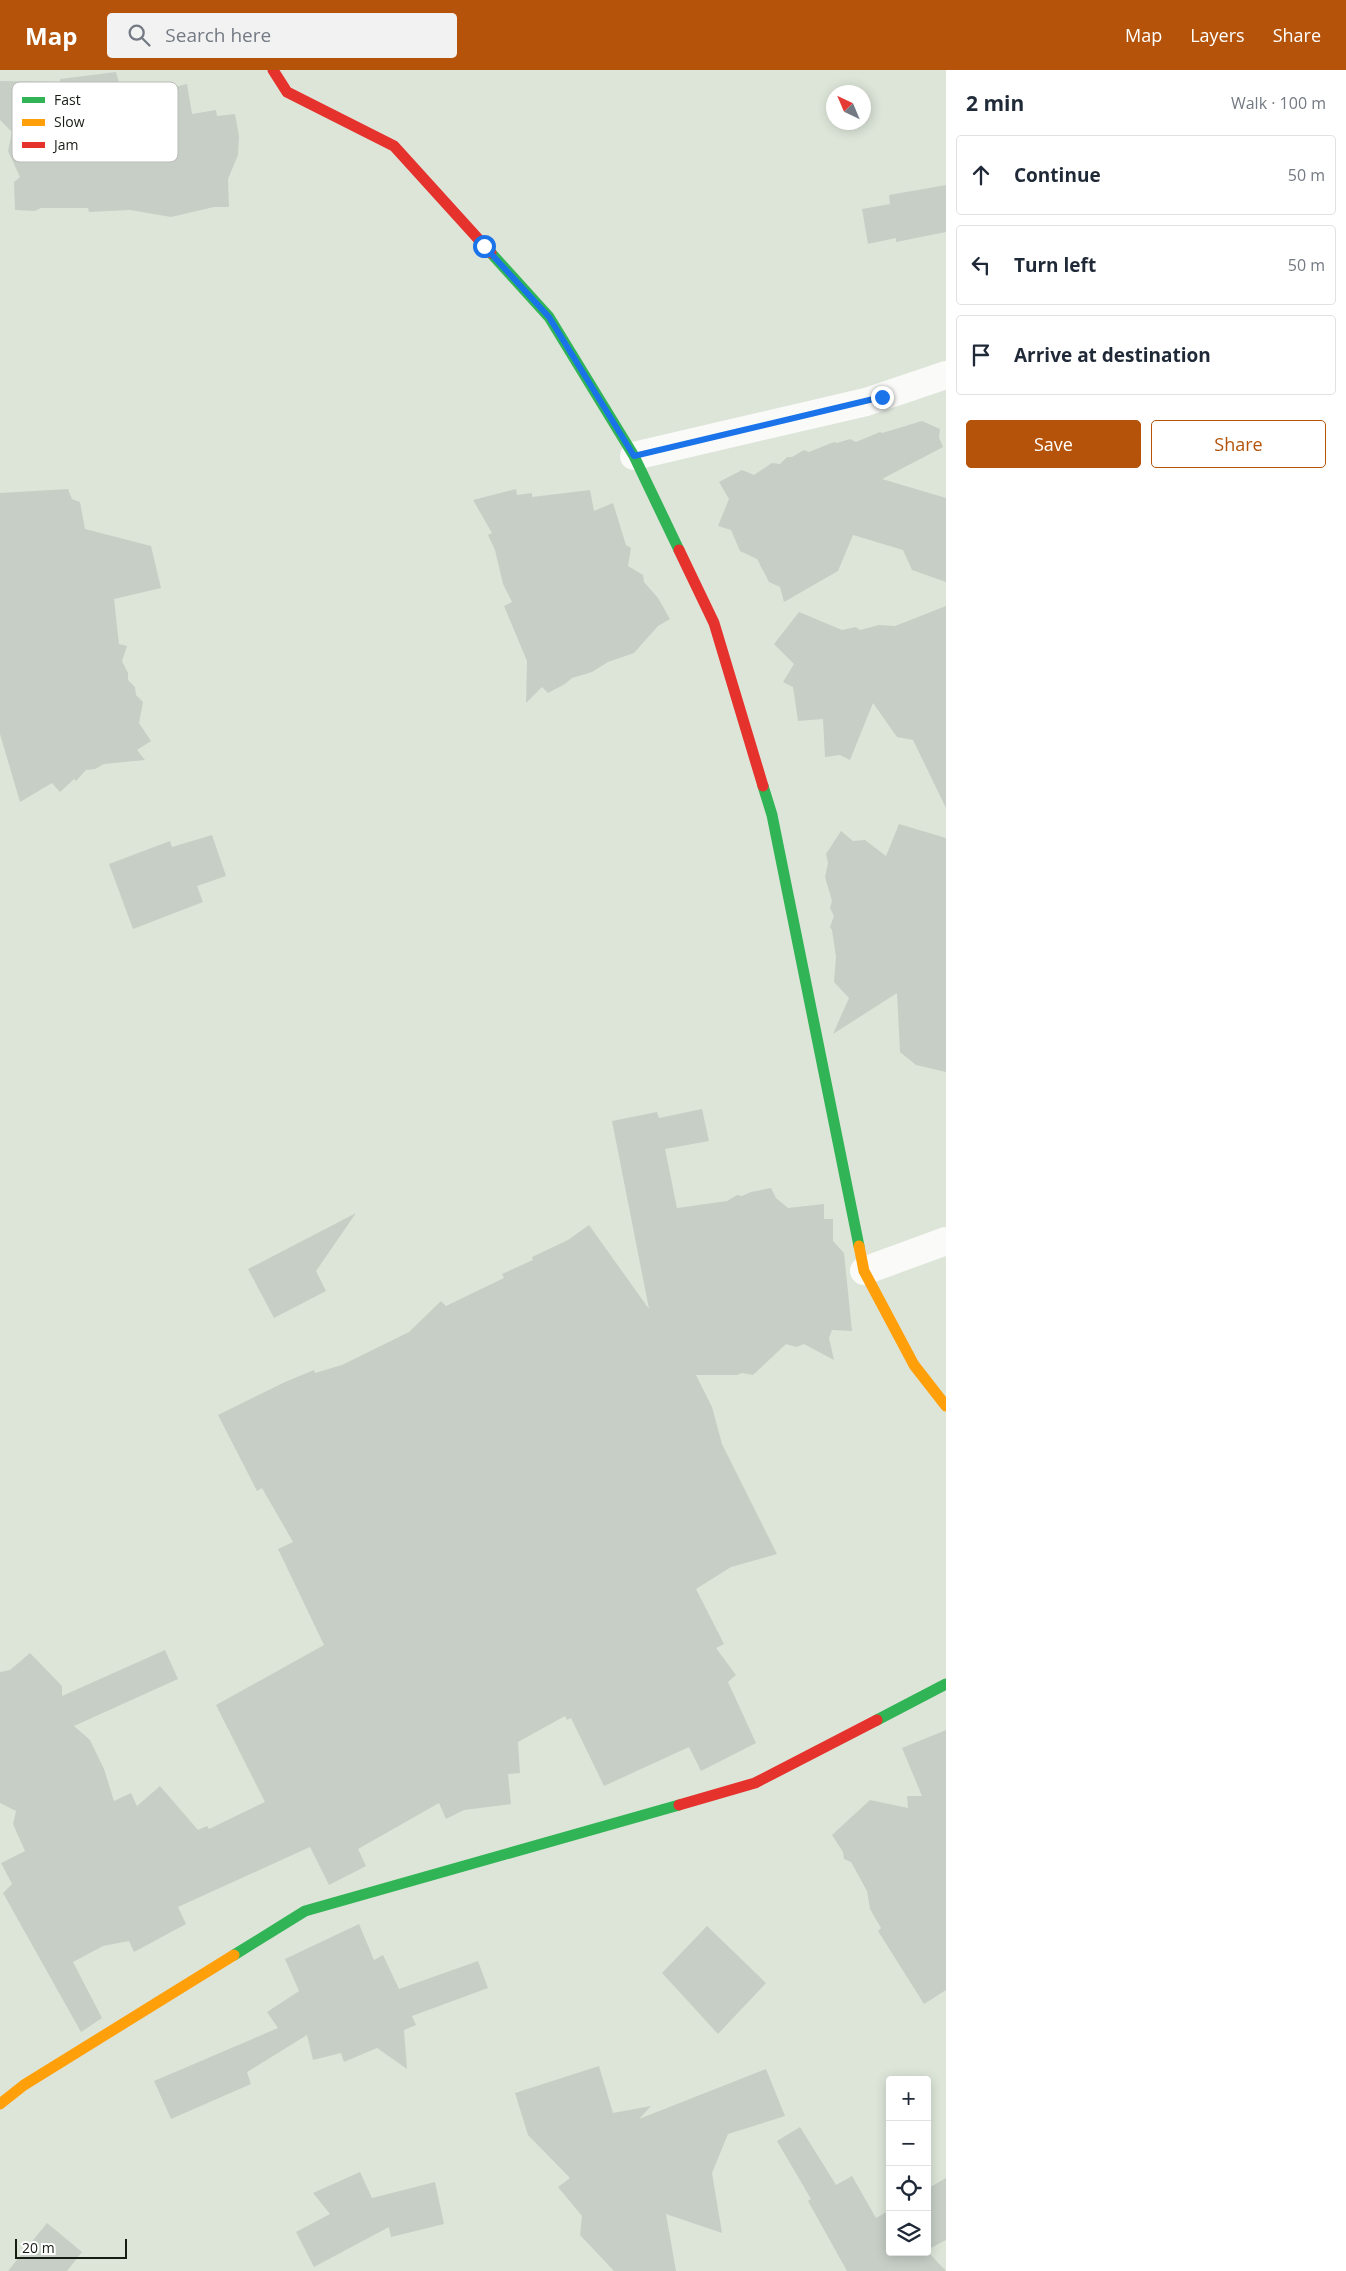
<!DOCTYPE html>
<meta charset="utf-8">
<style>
body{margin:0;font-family:"Open Sans",sans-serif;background:#f2f2f3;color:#1f2937}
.controls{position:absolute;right:15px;bottom:15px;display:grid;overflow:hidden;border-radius:5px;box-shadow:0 2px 12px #0003}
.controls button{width:45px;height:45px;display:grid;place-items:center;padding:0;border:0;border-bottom:1px solid #e0e1e3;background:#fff;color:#1f2937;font:25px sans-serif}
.compass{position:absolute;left:826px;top:15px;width:45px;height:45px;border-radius:50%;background:#fff;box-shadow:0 2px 12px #0003;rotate:316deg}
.scale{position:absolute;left:15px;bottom:12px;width:112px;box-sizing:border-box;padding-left:5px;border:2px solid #181d14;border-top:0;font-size:14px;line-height:18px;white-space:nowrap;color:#181d14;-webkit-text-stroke:4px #fff;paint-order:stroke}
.stop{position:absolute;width:15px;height:15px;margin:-11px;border:4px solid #1a73e8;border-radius:50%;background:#fff}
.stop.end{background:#1a73e8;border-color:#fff;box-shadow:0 1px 5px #0008}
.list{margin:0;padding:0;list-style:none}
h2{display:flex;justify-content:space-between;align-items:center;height:65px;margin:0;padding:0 20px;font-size:21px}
h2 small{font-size:16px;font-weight:400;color:#747a83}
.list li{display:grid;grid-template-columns:32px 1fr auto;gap:15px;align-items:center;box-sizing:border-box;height:80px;margin:0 10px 10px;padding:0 10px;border:1px solid #e0e1e3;border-radius:5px}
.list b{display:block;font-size:19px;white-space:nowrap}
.list em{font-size:16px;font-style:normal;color:#747a83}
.actions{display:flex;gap:10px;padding:15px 20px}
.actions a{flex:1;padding:11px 0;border:1px solid #b45309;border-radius:5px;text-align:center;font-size:18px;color:#b45309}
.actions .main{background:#b45309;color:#fff}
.icon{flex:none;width:28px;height:28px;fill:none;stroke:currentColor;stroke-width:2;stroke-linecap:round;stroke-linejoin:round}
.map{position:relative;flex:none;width:946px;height:2201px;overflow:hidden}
header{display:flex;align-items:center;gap:30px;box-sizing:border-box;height:70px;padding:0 25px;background:#b45309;color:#fff}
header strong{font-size:24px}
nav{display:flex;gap:28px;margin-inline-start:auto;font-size:18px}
.search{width:350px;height:45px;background:#f2f2f3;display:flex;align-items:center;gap:12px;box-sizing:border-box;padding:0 18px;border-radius:5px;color:#747a83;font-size:19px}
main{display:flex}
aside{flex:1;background:#fff}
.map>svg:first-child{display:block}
</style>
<header>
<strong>Map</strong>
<div class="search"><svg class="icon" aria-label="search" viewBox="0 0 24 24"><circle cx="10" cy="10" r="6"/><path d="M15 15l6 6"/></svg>Search here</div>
<nav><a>Map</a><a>Layers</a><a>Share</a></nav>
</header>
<main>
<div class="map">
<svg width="946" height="2201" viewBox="0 0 946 2201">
<rect width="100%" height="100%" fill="#dde5d9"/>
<g fill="#c6cec6">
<path d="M116,2L124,29L187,14L192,44L216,40L217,46L235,44L239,66L238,85L228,109L229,137H214L171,147L130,140L89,142L88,138H41L35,141L15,140L14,112L20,107L8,81L12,62L0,50V11L60,12V9Z"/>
<path d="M946,115V162L896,172V168L868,174L862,139L890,134L889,125Z"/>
<path d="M922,351L940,359L939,367L943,377L882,409L946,428V512L912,500L903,480L853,465L838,501L784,532L780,517L769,512L757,489L740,481L731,460L718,456L729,429L719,412L742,400L754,405L772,393L780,394L787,387H792L804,380L809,382L834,372L837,373L850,369L856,372L880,362L882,363Z"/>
<path d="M68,419L72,429L80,432L85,459L151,476L161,518L114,529L119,574L127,576L122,591L128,603V610L135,617L136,625L143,632L139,653L151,671L137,680L145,690L104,694L95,699L86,700L76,711L74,709L60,722L52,713L20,732L0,664V423Z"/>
<path d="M516,419L517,425L532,423V427L590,420L594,441L613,433L626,475L631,478L628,496L643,505L644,512L658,528L670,549L658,556L634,583L608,592L592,602L572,608L565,614L548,623L542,617L526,633L527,591L504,536L512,532L503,514L495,480L488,465L492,463L473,430Z"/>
<path d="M946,536V738L913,670L897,667L873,633L850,690L840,685L825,687L823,649L798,651L793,617L783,612L794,594L774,574L799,542L842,560L856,557L860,560L879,555L895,556Z"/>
<path d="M899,754L946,768V1002L916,995L900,982L897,923L833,964L849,928L834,912L836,887L832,860L830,857L834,846L830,838L832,831L825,807L828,793L826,784L841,761L853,771L865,770L886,786Z"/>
<path d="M212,765L226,806L197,816L203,832L133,859L109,794L170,771L172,777Z"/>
<path d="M702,1039L709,1071L665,1079L677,1138L727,1131L737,1125L742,1126L751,1122L771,1118L776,1128L788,1138L824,1134V1149H833V1171L844,1183L852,1261L832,1260L829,1268L834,1290L804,1274L796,1277L786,1274L753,1305L742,1303L737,1305H696L712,1337L722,1374L777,1484L731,1497L696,1519L724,1574L716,1578L736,1605L728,1612L756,1673L701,1701L689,1677L604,1716L571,1648L567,1650L565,1646L518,1672L520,1703L508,1704L511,1734L464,1740L446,1749L439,1733L358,1779L366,1796L329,1815L310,1777L178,1837L186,1854L134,1882L129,1871L103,1876L73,1892L102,1948L81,1962L3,1823L12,1814L1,1793L25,1781L13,1754L16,1741L0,1733V1602L10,1600L30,1583L62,1616V1626L165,1580L178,1609L74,1656L90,1670L104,1699L114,1731L131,1723L137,1736L160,1716L198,1760L207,1756L209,1759L265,1732L216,1635L324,1575L278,1479L293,1472L262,1418L257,1421L218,1345L285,1312L314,1300L315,1303L342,1295L409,1262L441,1231L446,1236L504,1208L502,1204L533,1190L532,1187L568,1170L589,1155L649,1239L612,1051L657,1042L659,1048Z"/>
<path d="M356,1143L316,1201L326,1221L274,1248L248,1199Z"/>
<path d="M946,1660V1920L924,1934L878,1861L881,1858L870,1839L867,1821L851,1792L844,1789L843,1782L832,1765L870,1730L908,1738L907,1726H922L902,1678Z"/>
<path d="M359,1854L374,1890L383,1885L399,1919L478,1891L488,1918L412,1946L416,1955L404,1960L407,1999L377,1978L344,1992L341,1983L313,1990L307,1965L247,2002L251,2014L171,2049L154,2011L278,1958L267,1942L299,1921L285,1889Z"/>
<path d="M707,1856L766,1913L718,1964L662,1903Z"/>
<path d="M599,1996L613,2043L651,2036L639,2049L766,1999L785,2046L728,2064L712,2103L722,2163L666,2144L676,2201H614L580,2165L582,2146L558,2117L570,2108L528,2065L515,2023Z"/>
<path d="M800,2057L836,2115L852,2106L876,2148L890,2140V2182L927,2181L946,2201H847L808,2131L811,2129L777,2071Z"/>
<path d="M360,2102L372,2128L435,2112L444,2154L391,2167L389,2157L314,2197L296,2162L330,2144L313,2123Z"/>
<path d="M946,2108V2170L927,2180V2119Z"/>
<path d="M47,2153L82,2182L67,2201H8Z"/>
</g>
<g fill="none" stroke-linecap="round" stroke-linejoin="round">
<g stroke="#fafbf9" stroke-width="28">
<path d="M634,386L866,332L946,305"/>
<path d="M864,1201L946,1171"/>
</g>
<g stroke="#30b455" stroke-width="11">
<path d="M491,183L549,247L634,386L679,480"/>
<path d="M763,716L772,745L859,1176"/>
<path d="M877,1650L946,1614"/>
<path d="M234,1885L305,1841L679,1735"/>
</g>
<g stroke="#ff9f0a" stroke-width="11">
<path d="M859,1176L864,1201L914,1295L946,1336"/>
<path d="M0,2034L24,2015L234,1885"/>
</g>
<g stroke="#e5322d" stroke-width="11">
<path d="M273,0L287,22L394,76L491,183"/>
<path d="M679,480L714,553L763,716"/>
<path d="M679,1735L755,1713L877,1650"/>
</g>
</g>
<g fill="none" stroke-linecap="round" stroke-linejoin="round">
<path stroke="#1a73e8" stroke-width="6" d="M484,176L549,247L634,386L882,327"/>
</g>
<rect x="12" y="12" width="166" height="80" rx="8" fill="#fff" stroke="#babbb8" stroke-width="1"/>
<rect x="22" y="27" width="23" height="6" fill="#30b455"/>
<rect x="22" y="49" width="23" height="7" fill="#ff9f0a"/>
<rect x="22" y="72" width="23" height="6" fill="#e5322d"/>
<g font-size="14" fill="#181d14">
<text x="54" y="35">Fast</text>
<text x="54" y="57">Slow</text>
<text x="54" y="80">Jam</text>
</g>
</svg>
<div class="controls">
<button>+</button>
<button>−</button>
<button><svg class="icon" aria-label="locate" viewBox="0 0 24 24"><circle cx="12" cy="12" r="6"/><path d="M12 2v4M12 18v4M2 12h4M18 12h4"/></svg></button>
<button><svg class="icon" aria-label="layers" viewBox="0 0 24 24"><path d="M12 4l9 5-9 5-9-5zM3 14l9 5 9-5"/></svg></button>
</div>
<svg class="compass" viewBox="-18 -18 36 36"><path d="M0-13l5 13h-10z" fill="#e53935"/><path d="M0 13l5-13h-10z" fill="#747a83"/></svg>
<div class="scale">20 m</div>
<div class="stop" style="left:484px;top:176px"></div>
<div class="stop end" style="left:882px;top:327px"></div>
</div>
<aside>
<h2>2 min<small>Walk · 100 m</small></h2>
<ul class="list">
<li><svg class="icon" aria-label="ahead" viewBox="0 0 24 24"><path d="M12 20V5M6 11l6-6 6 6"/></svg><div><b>Continue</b></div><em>50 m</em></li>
<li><svg class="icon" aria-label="left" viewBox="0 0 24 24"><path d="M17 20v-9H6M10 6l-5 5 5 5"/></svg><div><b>Turn left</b></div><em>50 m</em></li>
<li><svg class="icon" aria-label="arrive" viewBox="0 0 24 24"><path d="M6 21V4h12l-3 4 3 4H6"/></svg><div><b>Arrive at destination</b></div></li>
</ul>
<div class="actions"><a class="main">Save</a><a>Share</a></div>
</aside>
</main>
